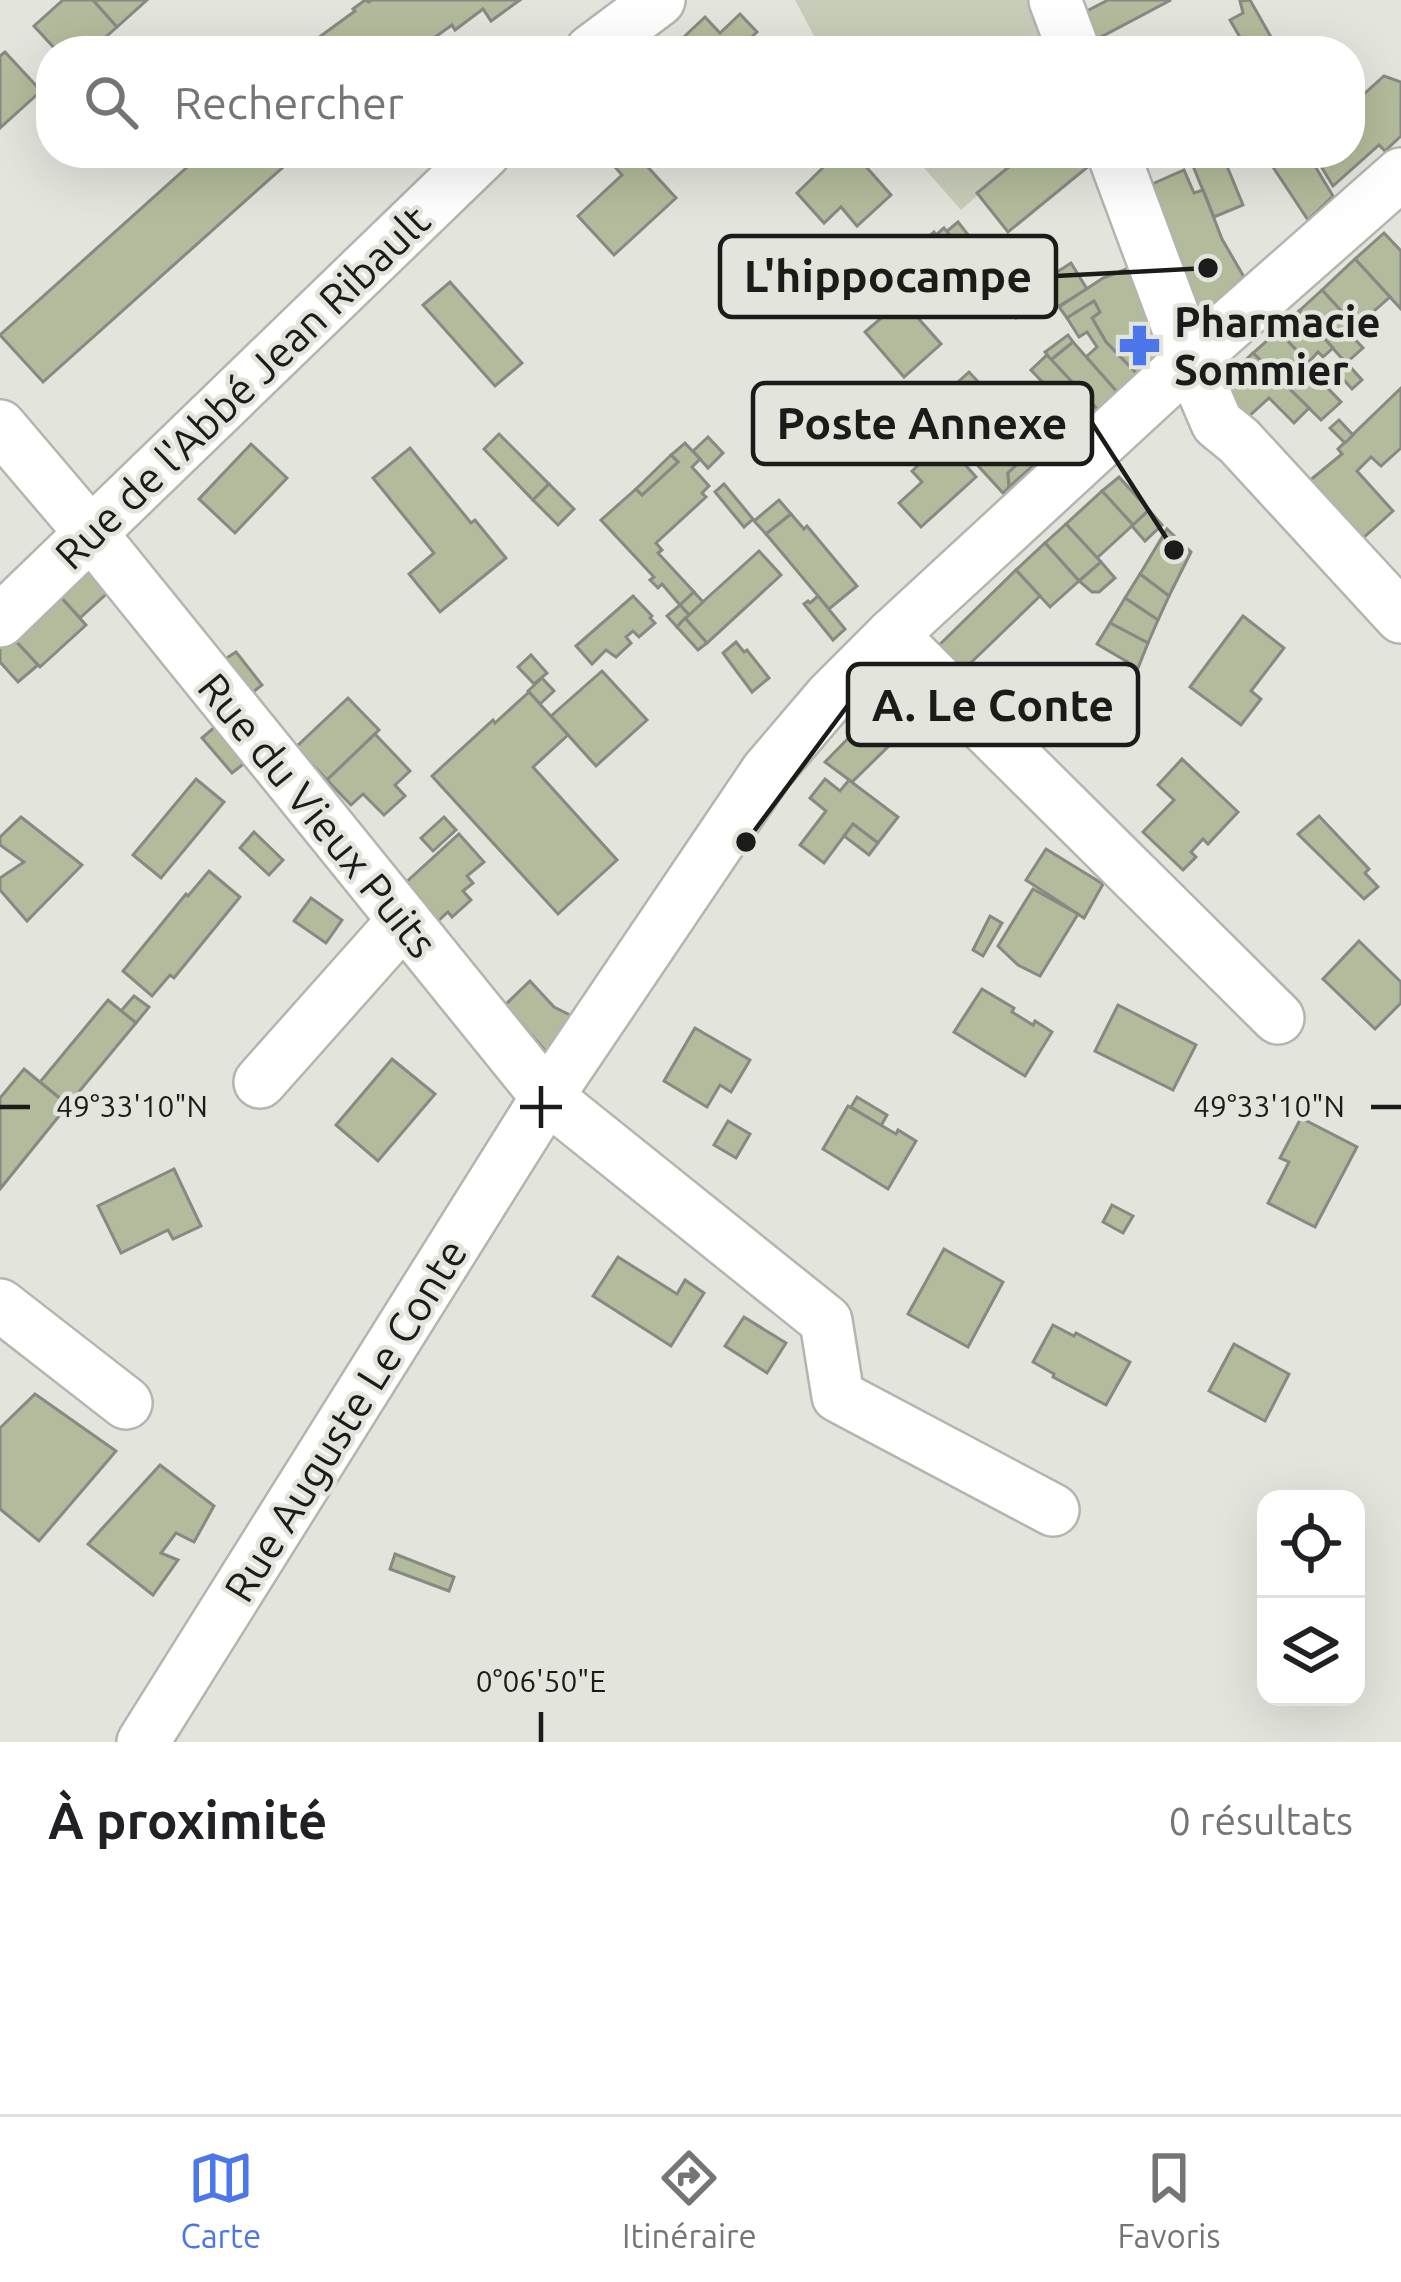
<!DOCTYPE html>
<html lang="fr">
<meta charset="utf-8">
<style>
body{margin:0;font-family:Ubuntu,sans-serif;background:#f6f6f6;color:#202124}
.controls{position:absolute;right:36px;bottom:36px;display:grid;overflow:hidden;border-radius:24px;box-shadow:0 12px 48px #0002}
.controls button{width:108px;height:108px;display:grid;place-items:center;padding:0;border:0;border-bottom:3px solid #e0e0e0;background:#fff;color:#202124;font:60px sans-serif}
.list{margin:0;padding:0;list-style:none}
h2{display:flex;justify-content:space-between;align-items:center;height:156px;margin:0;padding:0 48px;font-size:51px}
h2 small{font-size:39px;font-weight:400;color:#757577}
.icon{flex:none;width:66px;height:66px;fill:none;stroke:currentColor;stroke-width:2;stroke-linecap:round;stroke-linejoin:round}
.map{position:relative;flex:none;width:1401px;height:1742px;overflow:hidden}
.search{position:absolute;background:#fff;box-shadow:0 12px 48px #0002;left:36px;right:36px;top:36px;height:132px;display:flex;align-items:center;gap:30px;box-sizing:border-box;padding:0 42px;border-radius:48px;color:#757577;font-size:45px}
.sheet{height:372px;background:#fff}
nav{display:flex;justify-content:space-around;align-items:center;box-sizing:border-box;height:168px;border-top:3px solid #e0e0e0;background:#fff;font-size:33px;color:#757577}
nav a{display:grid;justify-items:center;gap:6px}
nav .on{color:#4c77ea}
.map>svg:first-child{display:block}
</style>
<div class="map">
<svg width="1401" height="1742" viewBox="0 0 1401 1742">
<rect width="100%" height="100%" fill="#e3e5dd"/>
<g fill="#c8cdb9">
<path d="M795,0H1035L1054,51H822Z"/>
<path d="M911,153H1026L961,210Z"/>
</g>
<g fill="#b2bb9b" stroke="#878982" stroke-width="3">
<path d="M63,0H93L117,27L90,51H57L34,26Z"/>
<path d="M93,0H147L117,27Z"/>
<path d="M365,0L369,2L372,0H520L491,21L483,9L455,30L452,25L424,45L429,51H311L307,46L355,11L353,9Z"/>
<path d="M1108,0H1171L1097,39L1087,11Z"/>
<path d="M1250,0L1279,51H1248L1230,20L1243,13L1240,1Z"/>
<path d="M740,14L757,32L736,51H669L705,17L720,33Z"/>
<path d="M5,52L41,91L0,128V56Z"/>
<path d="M1384,76L1401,82V136L1385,151L1379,145L1333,186L1313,153H1350V97L1355,102Z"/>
<path d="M203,153H269L282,168L43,382L0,335Z"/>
<path d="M631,153H635L676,198L614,255L578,216L622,175L615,167Z"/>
<path d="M838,153H854L891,195L857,226L841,207L824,223L797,193Z"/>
<path d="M1026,153H1080L1090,165L1008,232L977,193Z"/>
<path d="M1281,153H1307L1333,196L1308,220L1273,167L1284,159Z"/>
<path d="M1222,154L1243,205L1214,217L1193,166Z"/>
<path d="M1184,170L1194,193L1203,190L1222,239L1244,277L1208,310L1198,309L1150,185Z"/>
<path d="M958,222L969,236L958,245L946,232Z"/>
<path d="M944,228L958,245L931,268L914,249L934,232L936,235Z"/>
<path d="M1384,233L1401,251V309L1355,259Z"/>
<path d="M1355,259L1390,297L1356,327L1322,290Z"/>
<path d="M1071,263L1087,289L1051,311L1035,286Z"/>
<path d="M1132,267L1158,328L1156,358L1138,375L1106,342L1092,318L1100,312L1094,301L1067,318L1059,307L1103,278Z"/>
<path d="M450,282L522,363L495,386L423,305Z"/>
<path d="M1033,282L1043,299L1016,318L1003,302Z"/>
<path d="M1322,290L1356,327L1350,334L1363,348L1346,363L1299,311Z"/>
<path d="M902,300L941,344L904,377L865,332Z"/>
<path d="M1094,301L1100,312L1092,318L1106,342L1138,375L1118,393L1086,357L1097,347L1087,332L1079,337L1067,318Z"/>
<path d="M1299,311L1333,348L1323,357L1318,352L1308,363L1278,331Z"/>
<path d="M1278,331L1322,377L1320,380L1341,402L1321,420L1253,353Z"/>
<path d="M1068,335L1073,342L1051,360L1045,352Z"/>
<path d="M1073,342L1118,393L1099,411L1051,360Z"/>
<path d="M1253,353L1309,408L1294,423L1269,398L1247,418L1214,389Z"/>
<path d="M1047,355L1099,411L1076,432L1043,396L1050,390L1031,370Z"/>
<path d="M1343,359L1362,380L1352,389L1334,369Z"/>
<path d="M969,372L1037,445L1008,473L1009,487L1003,493L927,410Z"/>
<path d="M1401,388V448L1381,466L1371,457L1357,471L1393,511L1361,540L1308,482L1342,454L1338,449Z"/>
<path d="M1339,420L1353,435L1345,443L1330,428Z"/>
<path d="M937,425L959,448L954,452L976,477L921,527L899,503L922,482L912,471L938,447L926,434Z"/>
<path d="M499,434L549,484L533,500L484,449Z"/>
<path d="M708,437L723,453L708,468L693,451Z"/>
<path d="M685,443L700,459L692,467L709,486L702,493L706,497L656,543L662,550L658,553L694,592L680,605L662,584L658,588L650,580L654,577L601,520L636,489L642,495L678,462L671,455Z"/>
<path d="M251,444L287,478L235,533L199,499Z"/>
<path d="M1037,445L1045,455L1009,487L1008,473Z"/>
<path d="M410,448L471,523L475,520L506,558L440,612L409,574L434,553L373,478Z"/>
<path d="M671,455L678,462L642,495L636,489Z"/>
<path d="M1119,477L1149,510L1133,525L1102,491Z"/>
<path d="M549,484L574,509L558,525L533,500Z"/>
<path d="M724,484L753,519L744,527L715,492Z"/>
<path d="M1102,491L1133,525L1097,558L1066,524Z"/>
<path d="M779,500L791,514L766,534L754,521Z"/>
<path d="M1149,510L1162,525L1145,541L1132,526Z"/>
<path d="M791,514L804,529L807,526L857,586L829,609L766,534Z"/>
<path d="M1066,524L1101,562L1079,581L1045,543Z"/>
<path d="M1167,529L1191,552L1169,596L1140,574Z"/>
<path d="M1045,543L1079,581L1050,607L1016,570Z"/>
<path d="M759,551L781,575L707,643L685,618Z"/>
<path d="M92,562L114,587L80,618L57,593Z"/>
<path d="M1101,562L1115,578L1099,592H1092L1079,581Z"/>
<path d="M1016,570L1040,596L953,680L929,655Z"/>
<path d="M1140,574L1169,596L1158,620L1125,598Z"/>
<path d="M694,592L703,602L689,615L680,605Z"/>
<path d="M57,593L86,625L40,667L11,636Z"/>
<path d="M633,596L652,616L650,618L655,623L639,637L633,631L626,637L631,643L616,657L606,650L592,664L576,646Z"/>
<path d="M818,596L845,629L833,640L804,604L808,601L810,603Z"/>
<path d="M1125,598L1158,620L1148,643L1110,623Z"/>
<path d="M680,605L689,615L677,627L667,616Z"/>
<path d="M1243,616L1284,648L1251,691L1261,699L1241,725L1190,687Z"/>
<path d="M685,618L707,643L698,650L677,627Z"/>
<path d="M1110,623L1148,643L1138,668L1097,644Z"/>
<path d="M11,636L38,665L18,682L0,662V646Z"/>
<path d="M736,642L744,652L747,650L769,678L752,692L723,653Z"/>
<path d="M236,652L262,685L252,693L225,659Z"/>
<path d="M531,655L547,673L534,684L518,667Z"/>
<path d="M602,671L647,720L596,766L551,716Z"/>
<path d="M911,674L937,699L852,782L825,762Z"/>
<path d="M542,678L554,691L540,704L528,691Z"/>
<path d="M529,692L568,735L533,767L617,860L558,914L432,776L493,720L495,723Z"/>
<path d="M348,698L379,730L327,780L296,747Z"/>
<path d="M216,726L246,762L232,773L202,738Z"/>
<path d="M375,734L410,771L395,785L405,796L384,815L363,794L351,805L327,780Z"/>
<path d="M1182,759L1238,812L1208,844L1203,839L1191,852L1196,857L1183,870L1143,832L1174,800L1158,785Z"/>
<path d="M196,779L224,802L161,878L133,855Z"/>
<path d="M825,779L840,791L849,780L898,817L878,843L853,824L824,863L800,845L826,811L810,798Z"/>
<path d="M1319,816L1369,869L1365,873L1378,887L1364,899L1298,834Z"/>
<path d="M21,817L82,865L27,921L0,890V878L24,862L0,845V837Z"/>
<path d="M444,817L456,830L433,851L421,838Z"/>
<path d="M853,824L878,843L869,855L844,836Z"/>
<path d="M254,832L283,860L269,875L240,848Z"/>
<path d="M459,834L484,862L467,876L473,883L463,891L471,900L452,917L448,912L437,922L403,885Z"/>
<path d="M1046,849L1103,884L1084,918L1026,880Z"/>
<path d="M209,871L240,897L174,978L170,975L152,996L123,971L186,894L188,896Z"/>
<path d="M1033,889L1078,914L1040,976L1018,965L998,946Z"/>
<path d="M311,898L342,920L326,943L294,921Z"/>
<path d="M990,916L1002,923L983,956L973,950Z"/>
<path d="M1359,941L1401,982V1003L1375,1029L1323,979Z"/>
<path d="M530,981L554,1007L572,1016L549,1055L505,1005Z"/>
<path d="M982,989L1014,1008L1012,1012L1033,1025L1035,1021L1052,1032L1025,1076L954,1032Z"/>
<path d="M134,996L149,1007L136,1023L121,1011Z"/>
<path d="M108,1000L136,1023L68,1105L40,1082Z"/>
<path d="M1118,1005L1196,1045L1173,1090L1095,1051Z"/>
<path d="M695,1028L750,1060L731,1092L720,1085L707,1107L664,1081Z"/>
<path d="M392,1059L435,1094L378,1161L336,1125Z"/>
<path d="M24,1069L68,1105L0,1189V1098Z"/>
<path d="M857,1097L887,1115L881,1126L851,1107Z"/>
<path d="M848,1106L896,1134L898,1130L916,1141L888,1189L823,1149Z"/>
<path d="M1301,1118L1357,1147L1315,1227L1268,1203L1289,1162L1280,1158Z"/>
<path d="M728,1121L750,1134L736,1158L714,1145Z"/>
<path d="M174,1169L201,1226L173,1239L168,1230L121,1253L98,1206Z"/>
<path d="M1112,1205L1133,1216L1123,1233L1103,1222Z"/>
<path d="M944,1249L1003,1282L968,1347L908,1314Z"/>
<path d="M618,1257L677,1294L685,1280L704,1293L671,1346L593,1296Z"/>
<path d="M744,1317L786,1343L767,1373L725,1346Z"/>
<path d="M1053,1325L1074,1336L1076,1333L1130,1362L1106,1405L1053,1377L1054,1374L1033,1362Z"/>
<path d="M1234,1344L1289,1374L1265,1421L1209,1391Z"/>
<path d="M35,1394L116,1451L39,1541L0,1509V1428Z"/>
<path d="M160,1465L214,1506L194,1542L176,1533L161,1553L178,1560L153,1595L88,1544Z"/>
<path d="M395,1554L454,1577L449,1591L390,1569Z"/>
</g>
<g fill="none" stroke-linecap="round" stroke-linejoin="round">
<defs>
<g id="minor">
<path d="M1055,0L1074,51"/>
<path d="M591,51L659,0"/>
<path d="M1113,153L1190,360L1217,423L1239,441L1401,617"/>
<path d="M0,426L90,532L547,1097L826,1321L838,1396L1053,1510"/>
<path d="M0,621L484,153"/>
<path d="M892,635L1278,1018"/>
<path d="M260,1082L404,920"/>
<path d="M0,1305L126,1403"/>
<path d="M143,1742L547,1097L767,771L831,696L892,635L1190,360L1401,174"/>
</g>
</defs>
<use href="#minor" stroke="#b3b5ae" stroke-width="56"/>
<use href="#minor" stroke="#fff" stroke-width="51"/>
</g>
<path fill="none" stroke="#1b1c1a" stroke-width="4.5" d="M541,1086V1128M0,1107H30M520,1107H562M1371,1107H1401M541,1712V1742"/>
<defs>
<symbol id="pharmacy-bare" viewBox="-9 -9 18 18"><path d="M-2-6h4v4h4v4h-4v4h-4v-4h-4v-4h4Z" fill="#4c77ea" stroke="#e3e5dd" stroke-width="2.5" paint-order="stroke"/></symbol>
</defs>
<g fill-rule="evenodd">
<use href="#pharmacy-bare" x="1110" y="316" width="59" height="59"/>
</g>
<g text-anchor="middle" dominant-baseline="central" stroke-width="9" stroke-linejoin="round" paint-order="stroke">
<g font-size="42" font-weight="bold" fill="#1b1c1a" stroke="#e3e5dd" text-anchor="start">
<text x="1174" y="321">Pharmacie<tspan x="1174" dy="48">Sommier</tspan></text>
</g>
<g font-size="42" fill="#1b1c1a" stroke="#e3e5dd">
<text transform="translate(242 387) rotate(-44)">Rue de l'Abbé Jean Ribault</text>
<text transform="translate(318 815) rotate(51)">Rue du Vieux Puits</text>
<text transform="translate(345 1420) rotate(-58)">Rue Auguste Le Conte</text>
</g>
</g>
<g font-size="30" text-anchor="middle" fill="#1b1c1a" stroke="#e3e5dd" stroke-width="9" stroke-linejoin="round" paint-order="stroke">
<text x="132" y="1117">49°33'10"N</text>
<text x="1269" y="1117">49°33'10"N</text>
<text x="541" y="1692">0°06'50"E</text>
</g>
<path fill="none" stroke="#1b1c1a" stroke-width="4.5" d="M1208 268L1056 276M1174 550L1092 423M746 842L848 705"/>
<g fill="#1b1c1a" stroke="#e3e5dd" stroke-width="4.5">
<circle cx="1208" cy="268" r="12"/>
<circle cx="1174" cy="550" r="12"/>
<circle cx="746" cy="842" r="12"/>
</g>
<g fill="#e3e5dd" stroke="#1b1c1a" stroke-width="4.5">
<rect x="720" y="236" width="336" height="81" rx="12"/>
<rect x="753" y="383" width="339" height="81" rx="12"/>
<rect x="848" y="664" width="290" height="81" rx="12"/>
</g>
<g font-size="45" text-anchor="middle" font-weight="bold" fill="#1b1c1a">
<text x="888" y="292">L'hippocampe</text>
<text x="922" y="439">Poste Annexe</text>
<text x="993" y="721">A. Le Conte</text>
</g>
</svg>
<div class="controls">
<button><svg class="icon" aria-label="locate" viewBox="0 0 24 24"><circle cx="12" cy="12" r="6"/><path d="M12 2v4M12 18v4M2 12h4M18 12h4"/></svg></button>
<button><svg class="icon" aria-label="layers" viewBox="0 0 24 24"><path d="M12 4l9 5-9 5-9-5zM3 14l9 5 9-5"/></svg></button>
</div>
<div class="search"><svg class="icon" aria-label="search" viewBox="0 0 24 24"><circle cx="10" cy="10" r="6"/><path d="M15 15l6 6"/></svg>Rechercher</div>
</div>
<section class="sheet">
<h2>À proximité<small>0 résultats</small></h2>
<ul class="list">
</ul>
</section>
<nav>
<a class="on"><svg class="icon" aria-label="map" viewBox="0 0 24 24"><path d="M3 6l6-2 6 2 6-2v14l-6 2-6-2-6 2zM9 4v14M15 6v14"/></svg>Carte</a>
<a><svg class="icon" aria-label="directions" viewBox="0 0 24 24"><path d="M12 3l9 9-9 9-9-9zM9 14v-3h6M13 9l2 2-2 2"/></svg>Itinéraire</a>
<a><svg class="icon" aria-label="saved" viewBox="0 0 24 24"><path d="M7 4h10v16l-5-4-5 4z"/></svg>Favoris</a>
</nav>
